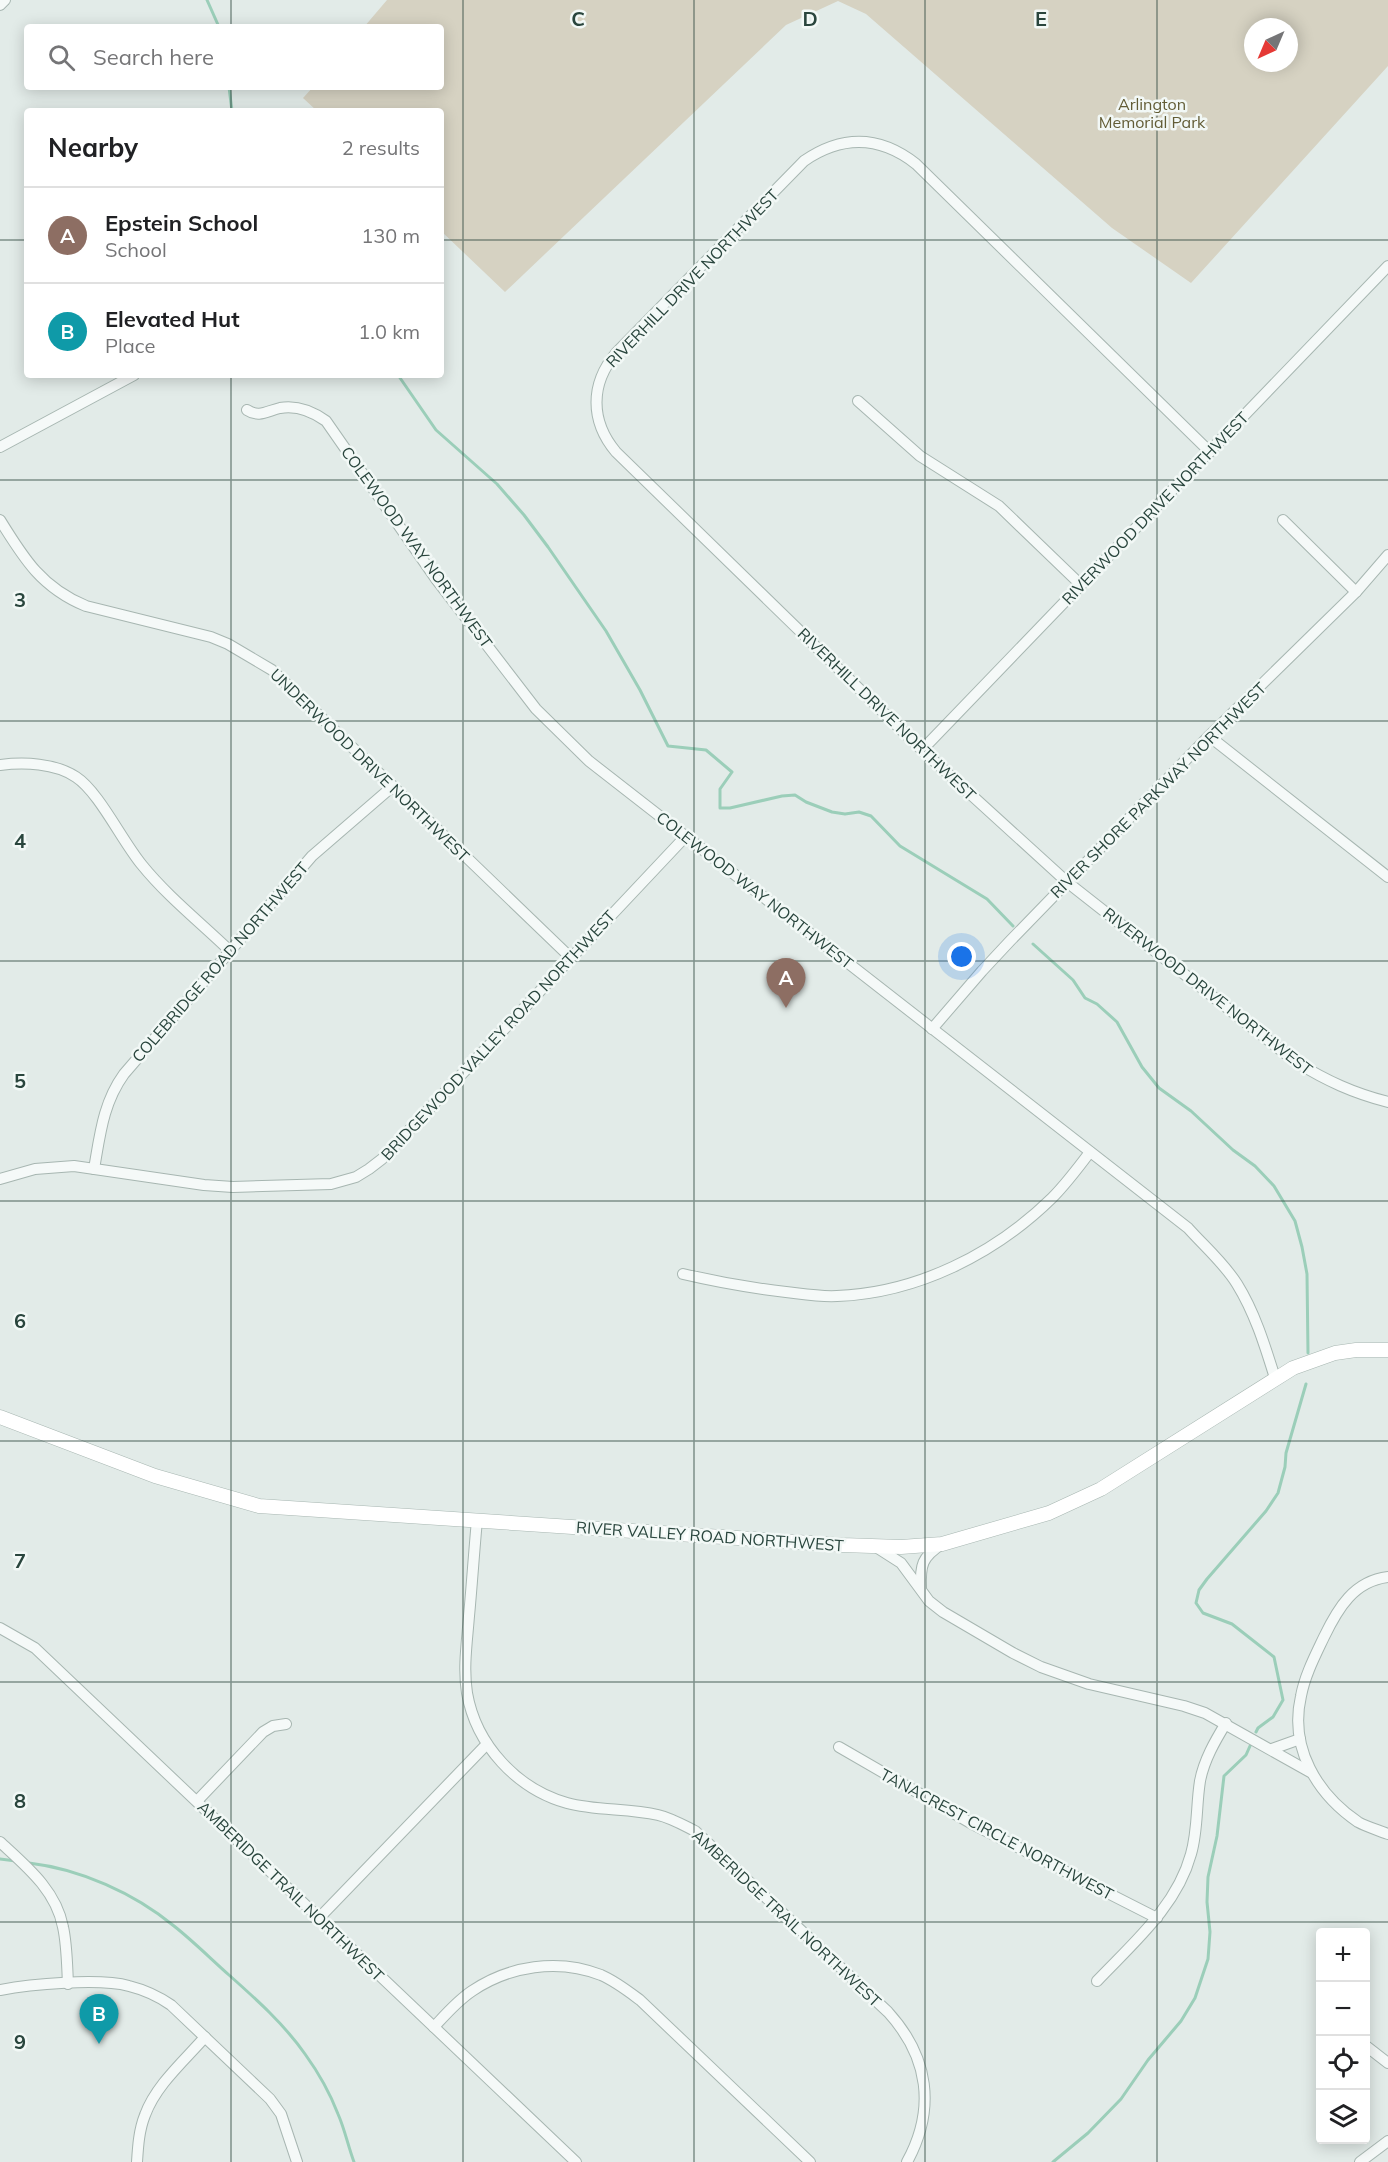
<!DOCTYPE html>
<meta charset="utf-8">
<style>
body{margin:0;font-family:Mulish,sans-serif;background:#f2f2f2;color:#202124}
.controls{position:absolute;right:18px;bottom:18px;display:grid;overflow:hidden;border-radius:6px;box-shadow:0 3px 15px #0003}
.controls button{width:54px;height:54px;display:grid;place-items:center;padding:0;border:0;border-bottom:2px solid #e0e0e0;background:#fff;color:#202124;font:30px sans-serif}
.compass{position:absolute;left:1244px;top:18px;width:54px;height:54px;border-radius:50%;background:#fff;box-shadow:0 3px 15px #0003;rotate:224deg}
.you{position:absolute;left:962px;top:957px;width:21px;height:21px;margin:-15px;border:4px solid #fff;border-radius:50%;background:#1a73e8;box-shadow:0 0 0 9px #1a73e833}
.badge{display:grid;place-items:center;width:39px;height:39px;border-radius:50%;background:#cc3fd8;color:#fff;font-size:20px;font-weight:700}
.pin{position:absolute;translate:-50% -50px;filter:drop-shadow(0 2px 3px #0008)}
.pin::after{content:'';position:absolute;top:32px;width:21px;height:18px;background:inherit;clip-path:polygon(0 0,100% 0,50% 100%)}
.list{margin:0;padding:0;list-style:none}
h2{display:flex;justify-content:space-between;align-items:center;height:78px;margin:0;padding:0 24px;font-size:26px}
h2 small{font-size:20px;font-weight:400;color:#757577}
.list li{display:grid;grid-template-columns:39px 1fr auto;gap:18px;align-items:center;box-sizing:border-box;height:96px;padding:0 24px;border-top:2px solid #e0e0e0}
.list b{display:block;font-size:22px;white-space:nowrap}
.list p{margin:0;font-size:20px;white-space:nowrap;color:#757577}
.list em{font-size:20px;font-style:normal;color:#757577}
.icon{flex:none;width:33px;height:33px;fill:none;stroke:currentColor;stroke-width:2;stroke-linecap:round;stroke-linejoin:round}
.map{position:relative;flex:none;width:1388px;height:2162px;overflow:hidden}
.search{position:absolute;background:#fff;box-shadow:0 3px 15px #0003;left:24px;top:24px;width:420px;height:66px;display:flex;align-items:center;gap:15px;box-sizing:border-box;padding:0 21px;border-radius:6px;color:#757577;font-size:22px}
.panel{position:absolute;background:#fff;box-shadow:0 3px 15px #0003;left:24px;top:108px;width:420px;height:270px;border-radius:6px}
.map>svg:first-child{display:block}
</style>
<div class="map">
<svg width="1388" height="2162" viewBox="0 0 1388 2162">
<rect width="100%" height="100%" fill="#e2ebe8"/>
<path fill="#d6d2c2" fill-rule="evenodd" d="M387,0H1388V66L1191,283L1112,228L866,14L838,1L786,25L505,292L441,231V111H317L303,98L313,87H441V27H364ZM1253,27H1289V63H1253Z"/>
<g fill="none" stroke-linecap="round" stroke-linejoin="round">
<g stroke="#9bceb9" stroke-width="3">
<path d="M207,0L219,27"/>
<path d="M229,87L232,111"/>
<path d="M398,375L436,430L497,484L524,515L548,547L606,631L640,690L668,746L706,750L732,772L720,789V808H730L782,796L795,795L806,802L832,812L845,814L859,812L871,816L900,846L987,899L1013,926"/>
<path d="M1033,944L1073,980L1085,998L1097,1004L1117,1022L1142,1067L1159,1088L1191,1111L1233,1150L1255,1166L1274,1186L1295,1221L1302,1247L1307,1274L1308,1353"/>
<path d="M1256,1732L1258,1728L1273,1717L1283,1700L1274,1657L1232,1624L1203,1613L1196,1603L1199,1590L1207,1579L1266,1511L1278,1493L1285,1467L1286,1453L1306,1384"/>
<path d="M0,1859L16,1861"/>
<path d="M29,1863C80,1869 134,1893 174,1926C193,1941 211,1959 229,1975C256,1999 284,2024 305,2054C318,2072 330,2093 338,2114C345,2130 348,2146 354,2162"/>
<path d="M1053,2162L1088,2133L1121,2099L1148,2060L1181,2021L1195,1998L1208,1959L1210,1932L1207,1902L1208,1877L1217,1836L1224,1776L1246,1755L1250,1746"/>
</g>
<defs>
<g id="street">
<path d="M0,5L5,0"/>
<path d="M858,401L920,456L999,506L1081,585"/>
<path d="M247,410C259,418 267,411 280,408C297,405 312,411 326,421L436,579L536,709L589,761L1188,1228C1204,1246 1224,1263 1237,1284C1255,1313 1265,1346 1275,1378"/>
<path d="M0,447L134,375"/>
<path d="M1210,452L916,164C879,135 842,135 804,161L616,353C590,384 590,421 616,452L922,750L1067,882L1296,1062C1327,1081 1353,1093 1388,1102"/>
<path d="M0,520C24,559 42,588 86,606L211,637L228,644L272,670L571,958"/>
<path d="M1283,520L1356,592"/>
<path d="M1209,736L1388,877"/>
<path d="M922,750L1388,266"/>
<path d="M0,765C24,762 55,763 76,777C99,792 122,841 142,865C167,896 201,923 230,951"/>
<path d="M932,1029L982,971L1010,941L1209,736L1356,592L1388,555"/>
<path d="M94,1169C100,1135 103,1103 124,1074L312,856L393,786"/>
<path d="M0,1179L35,1169L74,1166L204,1185L233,1187L331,1184L356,1177L369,1169L382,1159L685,837"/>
<path d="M683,1274C717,1282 751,1288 786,1292C803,1294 820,1297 837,1296C917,1293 995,1254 1052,1198C1066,1184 1078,1168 1090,1152"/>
<path d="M477,1520C474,1552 472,1584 469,1616C467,1642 463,1668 467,1693C476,1745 517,1789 567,1803C596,1811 628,1808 658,1815C671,1818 683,1825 695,1831L888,2012C929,2057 936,2109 907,2162"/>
<path d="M876,1547L901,1563L929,1601L943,1612L1013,1653L1041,1667L1089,1684L1184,1706L1205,1713L1310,1772"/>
<path d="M1388,1577C1354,1581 1338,1608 1324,1637C1315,1656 1305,1675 1301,1696C1289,1748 1317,1794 1358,1822C1367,1827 1378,1830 1388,1834"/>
<path d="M921,1588C920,1565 922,1557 942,1544"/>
<path d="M0,1628L35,1648L576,2162"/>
<path d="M839,1747L974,1825L1157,1918"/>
<path d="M1272,1749L1300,1739"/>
<path d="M197,1801L263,1732L273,1726L286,1724"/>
<path d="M0,1842C26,1866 56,1890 63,1927C67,1945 67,1965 68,1984"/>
<path d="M320,1917L487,1744"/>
<path d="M1097,1981C1133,1943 1177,1906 1191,1854C1198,1830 1196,1806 1200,1781C1204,1760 1215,1741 1226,1723"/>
<path d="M0,1990C30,1984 100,1978 129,1986C145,1990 158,1996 171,2005L270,2099L281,2114L297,2162"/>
<path d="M434,2027C446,2014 457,2001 472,1991C509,1966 558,1958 601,1975C615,1981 628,1991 640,2000L810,2162"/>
<path d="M1366,2046L1388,2063"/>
<path d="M137,2162C138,2146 139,2130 145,2115C156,2085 184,2061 205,2037"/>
<path d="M1360,2162L1388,2141"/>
</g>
<path id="secondary" d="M0,1417L155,1476L259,1506L842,1545L901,1547L942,1544L1049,1513L1101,1489L1293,1368L1335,1353L1356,1350H1388"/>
</defs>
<use href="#street" stroke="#a7b6b1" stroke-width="12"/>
<use href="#secondary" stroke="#a7b6b1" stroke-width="15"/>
<use href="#street" stroke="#f5f9f8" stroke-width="10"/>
<use href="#secondary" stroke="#fff" stroke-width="14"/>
</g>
<path fill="none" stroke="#29453d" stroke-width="1.5" stroke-opacity="0.55" d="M231,0V27M463,0V2162M694,0V2162M925,0V2162M1157,0V2162M231,87V111M0,240H27M441,240H1388M231,375V2162M0,480H1388M0,721H1388M0,961H1388M0,1201H1388M0,1441H1388M0,1682H1388M0,1922H1388"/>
<g text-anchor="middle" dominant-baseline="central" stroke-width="5" stroke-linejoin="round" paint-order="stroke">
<g font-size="16" fill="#625c35" stroke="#f2f8f6">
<text x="1152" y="104">Arlington<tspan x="1152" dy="18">Memorial Park</tspan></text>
</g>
<g font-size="16" fill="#29453d" stroke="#f2f8f6">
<text transform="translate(692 278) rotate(-46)">RIVERHILL DRIVE NORTHWEST</text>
<text transform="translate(1155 508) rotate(-46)">RIVERWOOD DRIVE NORTHWEST</text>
<text transform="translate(417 547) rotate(54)">COLEWOOD WAY NORTHWEST</text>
<text transform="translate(887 714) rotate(44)">RIVERHILL DRIVE NORTHWEST</text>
<text transform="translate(370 765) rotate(44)">UNDERWOOD DRIVE NORTHWEST</text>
<text transform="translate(1158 790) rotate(-45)">RIVER SHORE PARKWAY NORTHWEST</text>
<text transform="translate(755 890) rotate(38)">COLEWOOD WAY NORTHWEST</text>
<text transform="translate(220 962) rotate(-49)">COLEBRIDGE ROAD NORTHWEST</text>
<text transform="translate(1208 991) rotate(38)">RIVERWOOD DRIVE NORTHWEST</text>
<text transform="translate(498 1035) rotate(-47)">BRIDGEWOOD VALLEY ROAD NORTHWEST</text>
<text transform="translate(710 1536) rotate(4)">RIVER VALLEY ROAD NORTHWEST</text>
<text transform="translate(997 1834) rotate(28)">TANACREST CIRCLE NORTHWEST</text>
<text transform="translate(291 1891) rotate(44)">AMBERIDGE TRAIL NORTHWEST</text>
<text transform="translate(787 1918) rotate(43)">AMBERIDGE TRAIL NORTHWEST</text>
</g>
</g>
<g font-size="20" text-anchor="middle" font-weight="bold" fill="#29453d" stroke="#f2f8f6" stroke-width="5" stroke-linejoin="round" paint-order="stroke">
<text x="578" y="26">C</text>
<text x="810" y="26">D</text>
<text x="1041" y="26">E</text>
<text x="20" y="607">3</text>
<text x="20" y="848">4</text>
<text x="20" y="1088">5</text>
<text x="20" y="1328">6</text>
<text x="20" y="1568">7</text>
<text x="20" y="1808">8</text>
<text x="20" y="2049">9</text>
</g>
</svg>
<div class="controls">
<button>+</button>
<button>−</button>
<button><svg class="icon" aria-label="locate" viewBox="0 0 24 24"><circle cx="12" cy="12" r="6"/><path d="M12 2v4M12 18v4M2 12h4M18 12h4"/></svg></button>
<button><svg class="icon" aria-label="layers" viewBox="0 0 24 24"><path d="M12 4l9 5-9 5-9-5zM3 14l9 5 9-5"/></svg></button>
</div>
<svg class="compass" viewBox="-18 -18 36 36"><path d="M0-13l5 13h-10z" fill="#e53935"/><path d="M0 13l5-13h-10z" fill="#757577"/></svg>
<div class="you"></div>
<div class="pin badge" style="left:786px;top:1008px;background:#8d6e63">A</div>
<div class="pin badge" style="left:99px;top:2044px;background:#0f9aa8">B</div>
<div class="search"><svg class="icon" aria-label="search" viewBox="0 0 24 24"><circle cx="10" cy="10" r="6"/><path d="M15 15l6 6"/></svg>Search here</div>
<section class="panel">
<h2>Nearby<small>2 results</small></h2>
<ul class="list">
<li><span class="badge" style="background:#8d6e63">A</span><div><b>Epstein School</b><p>School</p></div><em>130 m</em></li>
<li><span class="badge" style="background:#0f9aa8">B</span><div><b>Elevated Hut</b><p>Place</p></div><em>1.0 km</em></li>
</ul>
</section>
</div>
